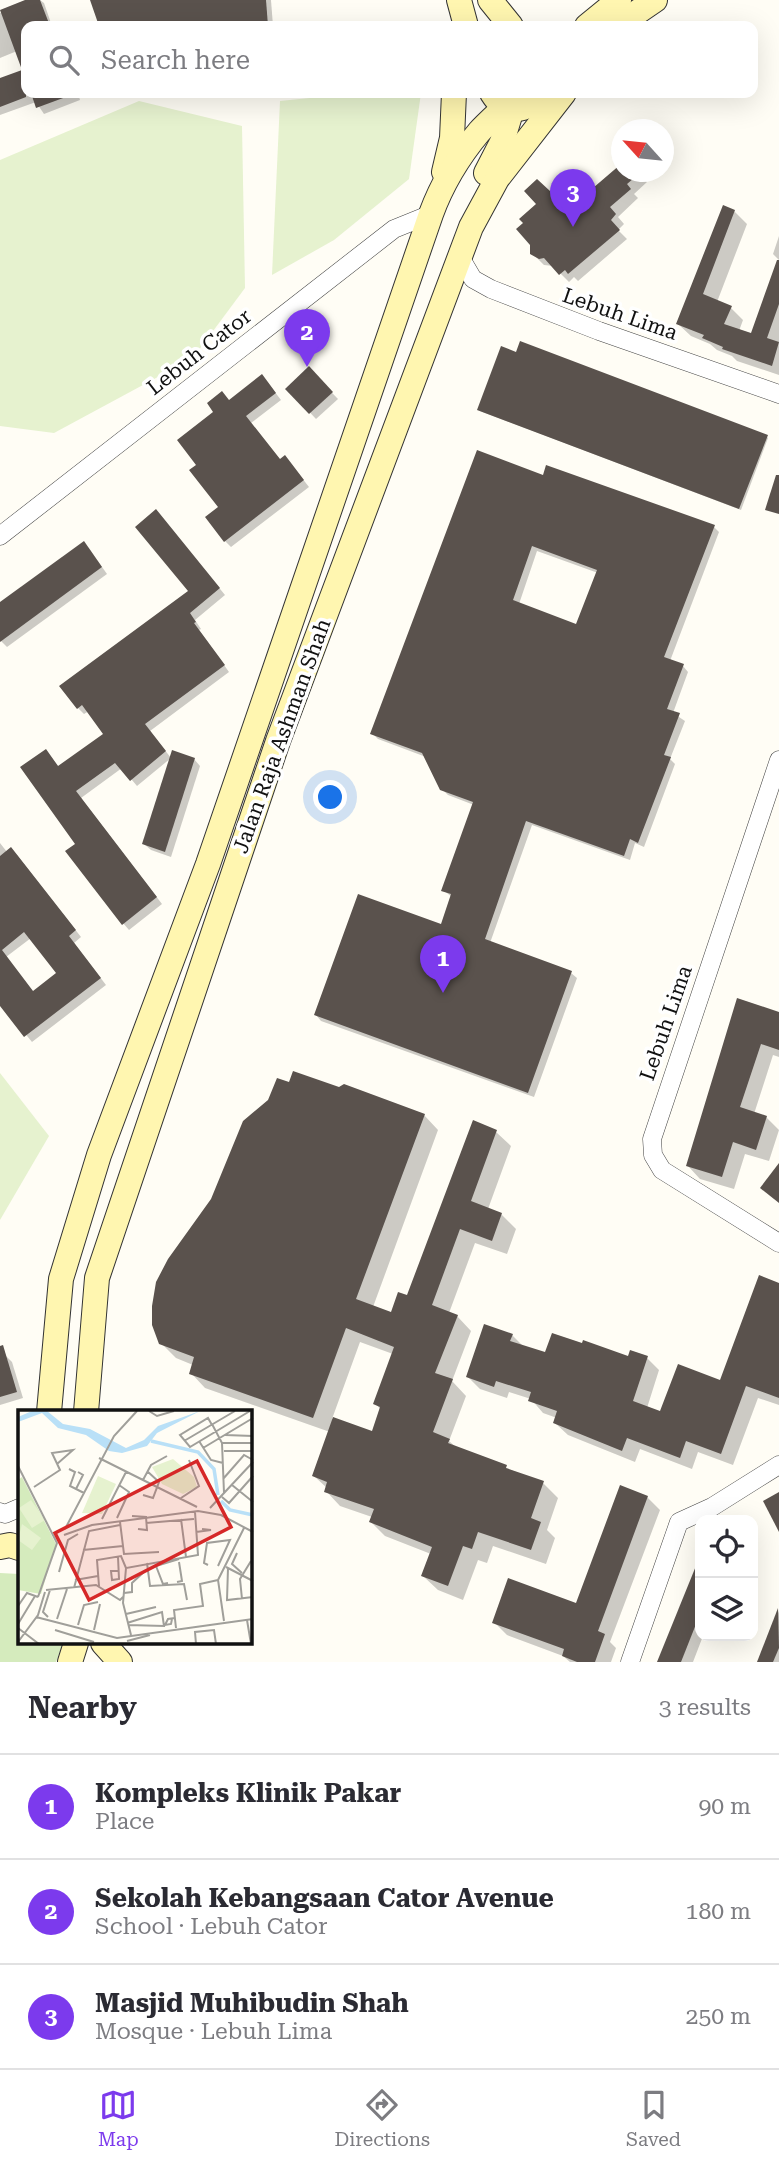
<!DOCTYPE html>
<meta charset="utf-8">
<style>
body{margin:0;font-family:"Roboto Serif",serif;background:#f7f7f7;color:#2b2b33}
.controls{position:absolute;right:21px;bottom:21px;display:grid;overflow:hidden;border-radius:14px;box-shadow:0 7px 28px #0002}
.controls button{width:63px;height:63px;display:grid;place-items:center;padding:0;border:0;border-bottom:2px solid #e1e1e2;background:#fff;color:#2b2b33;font:35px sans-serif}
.compass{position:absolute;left:611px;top:119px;width:63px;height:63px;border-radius:50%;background:#fff;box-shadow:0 7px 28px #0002;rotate:297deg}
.you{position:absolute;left:331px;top:798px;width:24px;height:24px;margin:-18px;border:5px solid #fff;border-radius:50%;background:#1a73e8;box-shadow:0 0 0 10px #1a73e833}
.badge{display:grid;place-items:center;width:46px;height:46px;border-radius:50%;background:#7c3aed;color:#fff;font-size:23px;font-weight:700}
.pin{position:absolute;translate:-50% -58px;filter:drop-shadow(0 2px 4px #0008)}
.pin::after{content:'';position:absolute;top:37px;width:24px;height:21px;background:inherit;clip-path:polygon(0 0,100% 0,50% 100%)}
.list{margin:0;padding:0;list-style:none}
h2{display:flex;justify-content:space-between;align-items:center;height:91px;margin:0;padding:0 28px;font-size:30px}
h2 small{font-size:23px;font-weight:400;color:#7c7c81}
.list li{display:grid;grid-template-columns:46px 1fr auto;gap:21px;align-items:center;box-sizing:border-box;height:105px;padding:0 28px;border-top:2px solid #e1e1e2}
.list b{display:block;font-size:26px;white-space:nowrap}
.list p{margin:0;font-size:23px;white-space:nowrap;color:#7c7c81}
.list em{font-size:23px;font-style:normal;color:#7c7c81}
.icon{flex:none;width:38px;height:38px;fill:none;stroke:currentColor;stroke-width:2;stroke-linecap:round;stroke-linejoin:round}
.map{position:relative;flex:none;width:779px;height:1662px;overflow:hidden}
.search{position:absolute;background:#fff;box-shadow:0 7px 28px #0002;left:21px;right:21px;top:21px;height:77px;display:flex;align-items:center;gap:18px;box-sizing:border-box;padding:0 24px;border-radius:14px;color:#7c7c81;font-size:26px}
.sheet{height:406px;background:#fff}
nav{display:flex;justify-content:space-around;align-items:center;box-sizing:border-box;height:98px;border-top:2px solid #e1e1e2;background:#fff;font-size:19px;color:#7c7c81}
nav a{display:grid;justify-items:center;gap:4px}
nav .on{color:#7c3aed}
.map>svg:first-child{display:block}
</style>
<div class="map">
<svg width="779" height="1662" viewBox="0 0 779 1662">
<rect width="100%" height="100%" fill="#fffdf5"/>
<path fill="#d5ebbd" d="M0,1573L19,1574V1643H63L56,1662H0Z"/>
<g fill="#e6f2cf">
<path d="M359,93H421L409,179L334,240L272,275L280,101Z"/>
<path d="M139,101L242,126L245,288L193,358L54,433L0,426V160Z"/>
<path d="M0,1073L49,1136L0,1220Z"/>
</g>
<g fill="#0003" fill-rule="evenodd">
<path d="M30,0H40L44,3L52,26H26V93H78L80,100L44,114L36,102L0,115V80L24,71L17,51L0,58V13Z"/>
<path d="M161,0H271L273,26H163Z"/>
<path d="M622,167V172H637L647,182L634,194L638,198L618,217L624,224L618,230L627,239L578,281L574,277L569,282L553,266L544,265L532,253L550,194L581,188L593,190Z"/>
<path d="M734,211L747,224L717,302L731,308L743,320L739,331L752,335L779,260L773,254L779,236V375L737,361L732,356L717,350L710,344L691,336L678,324Z"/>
<path d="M309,369L338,399L316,419L288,389Z"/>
<path d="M268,383L281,400L251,423L281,461L291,464L309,487L231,547L225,541L221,507L198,465L229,401Z"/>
<path d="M480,411L767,437L768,438L741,510Z"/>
<path d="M544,477L714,527L719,532L670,661L683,666L688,672L673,713L685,721L670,759L675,764L644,847L635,843L630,860L532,825L490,943L571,973L577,978L534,1097L321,1021L316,1015L442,926L452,897L443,890L474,805L448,795L442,789L426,757L378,739L372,733ZM537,551L598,573L577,626L519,604Z"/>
<path d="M162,518L225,595L195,620L201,629L199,630L229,672L150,731L171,758L137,786L122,768L81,798L162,904L129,930L123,923L77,844L46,751L59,767L105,734L89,711L84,714L78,708L62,686L190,592Z"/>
<path d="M90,550L107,574L7,647L0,640V605Z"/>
<path d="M194,759L200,766L171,857L151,850L144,844Z"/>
<path d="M0,843L7,852L17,855L81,937L74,943L106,985L32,1042L0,1003ZM31,938L58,974L34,993L6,957Z"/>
<path d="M779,1013V1057L773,1055L754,1114L766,1117L779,1130L769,1161L745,1154L734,1189L700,1179L688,1166Z"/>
<path d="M424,1115L438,1130L373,1307L392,1315L408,1297L496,1132L511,1146L488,1209L501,1214L516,1229L507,1254L475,1243L449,1313L457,1316L471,1331L452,1381L466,1396L449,1441L457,1448L543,1483L558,1498L547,1530L555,1538L546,1564L493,1546L487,1563L478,1560L463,1600L438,1590L423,1576L431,1554L385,1536L371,1522L372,1517L340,1506L326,1491L327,1488L314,1476L330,1432L205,1388L191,1373L193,1365L176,1358L161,1343ZM360,1342L393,1354L375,1403L381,1410L373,1433L332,1419Z"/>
<path d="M779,1285V1405L758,1398L733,1465L698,1452L692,1469L640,1449L635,1462L568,1435L555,1423L557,1418L543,1413L531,1399L509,1392L507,1398L480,1389L468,1377L512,1335L524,1347L546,1354L647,1358L659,1370L647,1408L662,1413L721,1382Z"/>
<path d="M5,1355L12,1362L23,1398L0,1405V1357Z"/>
<path d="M647,1497L660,1510L610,1642L616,1648L611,1662H570L563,1656L507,1635L494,1622L577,1605Z"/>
<path d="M700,1559V1636H703L693,1662H659Z"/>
<path d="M779,1611V1662H759Z"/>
</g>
<g fill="#5a524d" fill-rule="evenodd">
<path d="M25,0H40L50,26H26V97L0,107V78L22,70L0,10Z"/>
<path d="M90,0H266L268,26H99Z"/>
<path d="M31,93H74V94L36,108Z"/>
<path d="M621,164V172H641L627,184L631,189L610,207L616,214L611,220L620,230L568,274L565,270L559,275L544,258L539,259L530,254V245L516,229L523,223L519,219L536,204L524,191L537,179L550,191L569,174L581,185L586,180L593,188Z"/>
<path d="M723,205L735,210L703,294L732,306L724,324L751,333L777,260H779V304L767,338L779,342L772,366L722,349L723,347L702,338L704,335L676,324Z"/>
<path d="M520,341L768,435L739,509L477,410L501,346L516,352Z"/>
<path d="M309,366L333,392L309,414L285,389Z"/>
<path d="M262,374L276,393L246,416L280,459L285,455L304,480L224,542L205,517L218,507L189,470L196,465L177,440L213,412L207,403L222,391L229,400Z"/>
<path d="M477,450L543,475L546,465L715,525L664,657L684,664L667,709L680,713L664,755L671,757L638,843L630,839L624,856L526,821L485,939L572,971L528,1093L314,1015L358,894L441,924L451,894L441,891L473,802L440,790L422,753L370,734ZM532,546L597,570L576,624L513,600Z"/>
<path d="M776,475H779V514L765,510Z"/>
<path d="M156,509L220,588L190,613L196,622L194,623L225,665L145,724L166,751L130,781L115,763L76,791L157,897L122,925L65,851L75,844L20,767L46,749L58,766L103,734L82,705L77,709L59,686L188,591L135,527Z"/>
<path d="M84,541L102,567L0,642V602Z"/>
<path d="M172,750L195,758L165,852L142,844Z"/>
<path d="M11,847L76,930L69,936L101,978L24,1037L0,1006V856ZM24,932L56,973L33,991L2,950Z"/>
<path d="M737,998L779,1012V1050L761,1044L740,1107L767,1116L756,1150L733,1142L722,1177L686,1166Z"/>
<path d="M293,1071L339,1087L344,1084L425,1114L356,1299L391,1312L398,1292L407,1295L473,1120L497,1130L471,1201L502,1213L492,1241L460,1229L432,1305L458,1315L435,1373L453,1379L433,1432L450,1439L448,1443L507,1465L506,1468L544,1481L531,1518L541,1522L531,1550L478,1532L472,1549L463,1546L448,1586L421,1576L432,1547L369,1522L374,1509L324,1492L327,1482L312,1476L333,1417L372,1431L380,1407L373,1404L394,1347L346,1328L313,1418L189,1374L194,1357L159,1344L152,1325V1306L156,1282L168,1259L211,1199L243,1121L268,1100L277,1078L289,1082Z"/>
<path d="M779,1163V1203L760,1188Z"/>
<path d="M759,1275L779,1283V1398L746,1386L721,1454L686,1441L680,1458L627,1438L622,1451L553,1423L557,1411L528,1401L531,1392L496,1381L494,1387L466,1377L484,1324L513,1334L510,1341L545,1352L552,1333L582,1343L583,1340L628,1356L630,1350L648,1356L633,1401L660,1411L678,1364L720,1380Z"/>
<path d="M3,1345L17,1392L0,1397V1346Z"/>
<path d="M620,1485L648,1496L598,1631L605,1634L595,1662H577L562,1656L564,1649L492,1623L508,1578L576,1603Z"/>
<path d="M779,1492V1532L763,1501Z"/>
<path d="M700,1556V1614L681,1662H657Z"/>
<path d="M778,1608L779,1648L773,1662H757Z"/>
</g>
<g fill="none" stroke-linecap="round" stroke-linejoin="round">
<defs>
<g id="minor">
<path d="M460,257L473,279L491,289L599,331L779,394"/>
<path d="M0,536L394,229L431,214"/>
<path d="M779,760L652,1139L653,1155L662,1170L779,1243"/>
<path d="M0,1512L5,1514L19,1508"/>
<path d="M630,1662L679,1522L712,1507L779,1465"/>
</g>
<g id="secondary">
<path d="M459,0L466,26"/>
<path d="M490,0L511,26"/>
<path d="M587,26L619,0"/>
<path d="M617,26L655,0"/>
<path d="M492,93C507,117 526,112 544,93"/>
<path d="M444,172L452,138L454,93"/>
<path d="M486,173L502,142L515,99"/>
<path d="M49,1412L61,1279L99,1155L208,864L431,214C442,184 459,156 479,132C491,119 506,107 518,93"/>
<path d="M86,1412L97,1278L278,741L471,227L497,179L564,93"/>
<path d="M0,1547L10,1545L19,1548"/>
<path d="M103,1643L120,1662"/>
<path d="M70,1662L76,1643"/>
</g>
</defs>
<use href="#minor" stroke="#444" stroke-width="19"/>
<use href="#secondary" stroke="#333" stroke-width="26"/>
<use href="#minor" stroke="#fff" stroke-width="18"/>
<use href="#secondary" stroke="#fff6b0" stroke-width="24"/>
</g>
<g text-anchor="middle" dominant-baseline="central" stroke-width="7" stroke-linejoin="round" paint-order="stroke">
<g font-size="21" fill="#111" stroke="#fff">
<text transform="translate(620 314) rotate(19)">Lebuh Lima</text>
<text transform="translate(199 352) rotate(-38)">Lebuh Cator</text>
<text transform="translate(282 736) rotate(-70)">Jalan Raja Ashman Shah</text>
<text transform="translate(666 1023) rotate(-71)">Lebuh Lima</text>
</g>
</g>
<g transform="translate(18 1410)">
<rect width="234" height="234" fill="#fffdf5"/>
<path d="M4,67L38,134L23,184L0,180V70Z" fill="#d5ebbd"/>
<path d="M155,49L176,67L179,77L165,84L144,74L134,57ZM80,66L98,74L84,104L64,103ZM13,90L27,110L14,118L1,98ZM4,114L23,128L14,140L0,130Z" fill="#e6f2cf"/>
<path d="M14,1H29L45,14L72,19L108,38L126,30L140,16L182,1L139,23L129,36L104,43L91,41L68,25L40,18L24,3L0,12V7Z" fill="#b9e0f7"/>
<path fill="none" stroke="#b9e0f7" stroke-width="3.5" d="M133,31L180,42L196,59L200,85M203,91L212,100L235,105"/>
<path fill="none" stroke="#a09f9a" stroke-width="2" d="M131,1L139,6L156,1M194,14L204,33L206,83M194,15L190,8L162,25L172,37L232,1M207,25L235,26M166,31L217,1M181,31L193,50L205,53M204,33H235M185,38L235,8M206,41H235M81,48L179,97M0,56L39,133L20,187M51,59L57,62L52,76L66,83M205,69L226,45L235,50M125,70L133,55L149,46M214,75L235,92M16,77L42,60L34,43L55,40L39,54M58,79L65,65L60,62M125,85L135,88L141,72L129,61M204,87L211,93L235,66M163,88L181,76L171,50M192,98L235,52M114,106L128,107L129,120L120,119M99,108L111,82L101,75M84,109L108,62M163,109L168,147M102,112L106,144L141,142M128,113L176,109M47,119L96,26L119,1M178,122L193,120L184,119M46,125L74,115L180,101L203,105L235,122M65,140L105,136M219,143L214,154L224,163M100,147L101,169L94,170L93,161H100M129,153L132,176L166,174L169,190M190,155L186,153L189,133L212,130L200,156M138,156L145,174L150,173M138,156L161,149M208,157L235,171M210,158L209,190L235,187M41,162L50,130L60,124M57,170L80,166M159,172L164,171L161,152M81,176L79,150L103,146L108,158M56,178L71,121L102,115M28,180L78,175L102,190L105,187M106,183L114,182V173L128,160M224,189L222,169L233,151M0,196L9,183L20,187M108,204L138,197M18,207L99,228L235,209M30,207L25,202L32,180M39,209L49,179M154,209L153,214L147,215L150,209L157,208M229,210L233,234M206,211L200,170L226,118M109,213L144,202L146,216L110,215M0,214L17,186M60,215L66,195L80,192M0,218L21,234M158,218L156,200L185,196L182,174L200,170M37,220L76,232M76,220L82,194M113,225L105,193L108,158L180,145L177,102M109,231L132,225M0,232L20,205L27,182M178,234L177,222L196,220L198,234"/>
<path fill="#d62828" fill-opacity="0.15" stroke="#d62828" stroke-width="3.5" d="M179,51L213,117L71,190L37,123Z"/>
<rect width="234" height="234" fill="none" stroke="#111" stroke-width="3.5"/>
</g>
</svg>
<div class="controls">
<button><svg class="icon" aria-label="locate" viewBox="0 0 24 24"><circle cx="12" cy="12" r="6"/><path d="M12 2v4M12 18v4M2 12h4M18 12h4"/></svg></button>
<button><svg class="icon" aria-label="layers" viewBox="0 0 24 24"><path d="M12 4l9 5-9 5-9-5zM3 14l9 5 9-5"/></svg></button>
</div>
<svg class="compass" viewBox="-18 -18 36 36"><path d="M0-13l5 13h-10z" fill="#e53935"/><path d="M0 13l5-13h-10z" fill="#7c7c81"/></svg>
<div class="you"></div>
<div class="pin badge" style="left:443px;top:993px">1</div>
<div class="pin badge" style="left:307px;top:367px">2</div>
<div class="pin badge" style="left:573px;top:227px">3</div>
<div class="search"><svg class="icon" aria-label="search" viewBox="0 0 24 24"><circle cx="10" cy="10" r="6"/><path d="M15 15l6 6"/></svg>Search here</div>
</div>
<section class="sheet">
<h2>Nearby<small>3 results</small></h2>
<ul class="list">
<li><span class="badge">1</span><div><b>Kompleks Klinik Pakar</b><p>Place</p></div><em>90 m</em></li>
<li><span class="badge">2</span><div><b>Sekolah Kebangsaan Cator Avenue</b><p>School · Lebuh Cator</p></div><em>180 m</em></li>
<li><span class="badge">3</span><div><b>Masjid Muhibudin Shah</b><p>Mosque · Lebuh Lima</p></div><em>250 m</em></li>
</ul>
</section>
<nav>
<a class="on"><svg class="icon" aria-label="map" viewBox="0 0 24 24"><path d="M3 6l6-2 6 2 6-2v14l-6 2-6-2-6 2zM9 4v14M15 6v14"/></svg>Map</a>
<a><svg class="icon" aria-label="directions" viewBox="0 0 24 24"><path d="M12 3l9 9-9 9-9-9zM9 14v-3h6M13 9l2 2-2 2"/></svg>Directions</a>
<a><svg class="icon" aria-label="saved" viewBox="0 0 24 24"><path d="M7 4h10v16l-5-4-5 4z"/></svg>Saved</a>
</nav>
